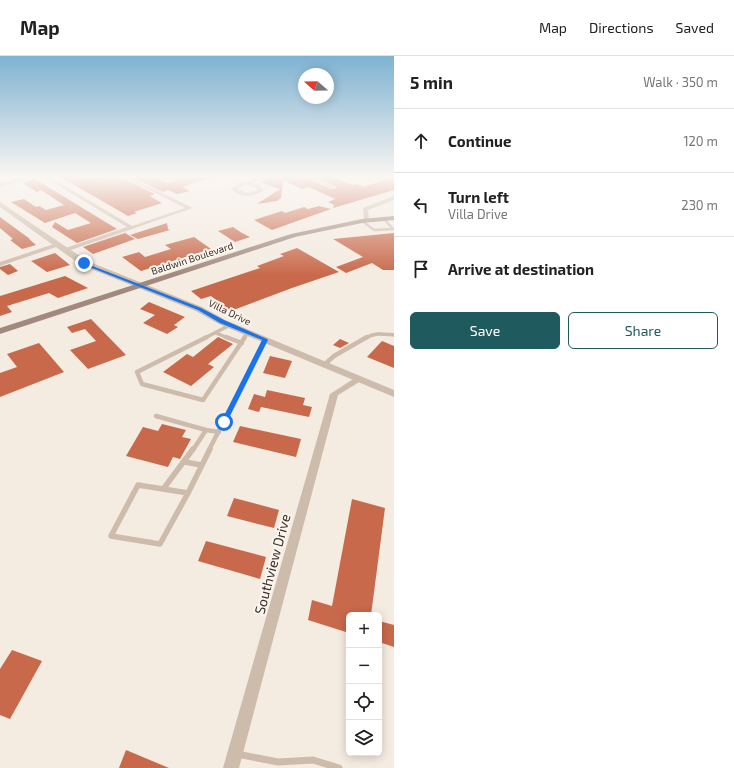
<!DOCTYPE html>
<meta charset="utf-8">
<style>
body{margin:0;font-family:"Exo 2",sans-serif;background:#f6f6f6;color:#222}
.controls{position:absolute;right:12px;bottom:12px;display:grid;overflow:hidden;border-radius:6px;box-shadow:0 2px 10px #0003}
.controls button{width:36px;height:36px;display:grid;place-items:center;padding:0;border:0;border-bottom:1px solid #e0e0e0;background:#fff;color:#222;font:20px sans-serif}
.compass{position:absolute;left:298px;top:12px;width:36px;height:36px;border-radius:50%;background:#fff;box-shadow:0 2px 10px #0003;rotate:290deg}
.stop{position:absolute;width:12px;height:12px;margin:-9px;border:3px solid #1a73e8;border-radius:50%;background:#fff}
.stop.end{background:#1a73e8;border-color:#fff;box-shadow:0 1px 4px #0008}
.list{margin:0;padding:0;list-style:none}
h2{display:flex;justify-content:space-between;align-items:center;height:52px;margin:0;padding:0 16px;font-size:17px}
h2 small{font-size:13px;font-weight:400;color:#767676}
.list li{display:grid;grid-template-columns:26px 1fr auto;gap:12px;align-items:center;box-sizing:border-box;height:64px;padding:0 16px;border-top:1px solid #e0e0e0}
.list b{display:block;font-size:15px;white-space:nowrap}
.list p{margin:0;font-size:13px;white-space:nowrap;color:#767676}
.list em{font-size:13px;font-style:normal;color:#767676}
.actions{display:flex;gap:8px;padding:12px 16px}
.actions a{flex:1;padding:9px 0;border:1px solid #1f5a5e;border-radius:6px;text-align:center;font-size:14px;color:#1f5a5e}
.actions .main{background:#1f5a5e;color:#fff}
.icon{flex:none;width:22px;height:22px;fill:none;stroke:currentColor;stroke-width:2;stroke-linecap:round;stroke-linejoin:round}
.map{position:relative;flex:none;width:394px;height:712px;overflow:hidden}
header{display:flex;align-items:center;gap:24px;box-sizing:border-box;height:56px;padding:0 20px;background:#fff;border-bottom:1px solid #e0e0e0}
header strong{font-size:19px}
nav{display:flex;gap:22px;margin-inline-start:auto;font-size:14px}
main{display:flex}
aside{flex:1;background:#fff}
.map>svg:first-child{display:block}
</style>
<header>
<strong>Map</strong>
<nav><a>Map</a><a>Directions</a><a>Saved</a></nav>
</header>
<main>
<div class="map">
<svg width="394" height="712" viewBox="0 0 394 712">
<rect width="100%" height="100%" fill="#f4ebe1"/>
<g fill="#c8694b">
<path d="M59,120H85L86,124L101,120H114L124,125L126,124L155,138L150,140L162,147L134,156L137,157L128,160Z"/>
<path d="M141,120L154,121L167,127L175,125L177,120H212V121L182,131L190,135L177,138L168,134L163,136L134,122Z"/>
<path d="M273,120H304V121L331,133L336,132L337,131L313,120H328L353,129L357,128L363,131L394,121V134L333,152L334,149L328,146L335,143L309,131L302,133L283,124L281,142L277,145L257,148L280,133L260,126Z"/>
<path d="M33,123H35L117,173L77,187L69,182L52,171L55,166L68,174L91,167L75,157L45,167L11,146L24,143L36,151L39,150L46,154L64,149L41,134L37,136L23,127Z"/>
<path d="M319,150L331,153L272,174L254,164L282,155L285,157L304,151L308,153Z"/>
<path d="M0,161L30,183H29L36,189L22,193L10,184L13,183L0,172Z"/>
<path d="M167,167L168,173L170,174L138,183L130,179Z"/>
<path d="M233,171L242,177L250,181L235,186L218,175Z"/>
<path d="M125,177L135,183L93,198L83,191Z"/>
<path d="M394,177V214H383L372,207L346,217L336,211L363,201L333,183Z"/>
<path d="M194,181L211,193L141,215L122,201L139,196L145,201L171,193L165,189Z"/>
<path d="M297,192L339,216L292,232L231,255L211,240L201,243L191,235L260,212L257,210L284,200L280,198Z"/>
<path d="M55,197L70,209L47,216L31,205Z"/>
<path d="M10,208L18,215L8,219L0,213V211Z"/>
<path d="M65,220L88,232L58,242L49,237L7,250L12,256L0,260V240Z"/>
<path d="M149,246L185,261L174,269L178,271L167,278L143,267L155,259L140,253Z"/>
<path d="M91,263L126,299L88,313L70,294L96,285L85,273L72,277L67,271Z"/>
<path d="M218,281L233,288L208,308L214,311L191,330L163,316L187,298L193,301Z"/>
<path d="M340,283L349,287L340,292L333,289Z"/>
<path d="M382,285L394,290V312L367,301Z"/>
<path d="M39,287L64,316L0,341V317L17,311L7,298Z"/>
<path d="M270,300L292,305L285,322L263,317Z"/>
<path d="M267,334L305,342L303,349L312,351L309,361L261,351L259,356L248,353L254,338L265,341Z"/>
<path d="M162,368L186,374L182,381L191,383L180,403L173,401L168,411L126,400L143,371L158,375Z"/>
<path d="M240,370L301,383L296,401L233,386Z"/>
<path d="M234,442L279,454L274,472L227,460Z"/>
<path d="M352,443L385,452L371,559H349V577L308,564L312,544L332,550Z"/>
<path d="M206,485L266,501L260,523L198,505Z"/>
<path d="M379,565L394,569V591L379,586Z"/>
<path d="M12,594L42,605L10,663L0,659V613Z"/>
<path d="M126,694L169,712H119Z"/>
</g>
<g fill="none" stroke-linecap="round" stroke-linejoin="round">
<path stroke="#cdbbac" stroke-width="2.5" d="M362,165L374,174L393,173L384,163"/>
<g stroke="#cdbbac" stroke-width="3.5">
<path d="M216,277L228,282"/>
<path d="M205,282L230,269"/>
<path d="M244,282L248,276"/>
<path d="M366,282C375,276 383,278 394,279"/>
</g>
<g stroke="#cdbbac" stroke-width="4.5">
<path d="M207,281L137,316L142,328L203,344L245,281"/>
<path d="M226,281L242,287"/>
<path d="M324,309L334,300L367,281"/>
<path d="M156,360L206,374L193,394"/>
<path d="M206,374L219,376"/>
<path d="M209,394L265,284"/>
</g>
<g stroke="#cdbbac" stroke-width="5.5">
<path d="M185,406L201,409"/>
<path d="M138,429L188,437L160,488L111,480Z"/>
<path d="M164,432L193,393"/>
<path d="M188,437L210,393"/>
</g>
<path stroke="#cdbbac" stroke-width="7" d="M237,698L278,706L313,704L339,712"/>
<g fill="#cdbbac" fill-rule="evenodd">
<path d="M31,120H37L0,131V127Z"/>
<path d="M43,120H48L132,170L185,152L122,120H127L193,152L65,196L63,195V193L127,171Z"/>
<path d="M266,120H272L251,127L259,129L264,134C254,142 240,142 231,133L238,128ZM246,129L255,131L258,134L248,137L237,133Z"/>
<path d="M305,120H310L336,131L331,132Z"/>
<path d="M394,140V144L368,154L369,164L364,165L363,152Z"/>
<path d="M57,187L60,189L59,190L0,210V206Z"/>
<path d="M358,320L362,323L361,325L338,339L239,712H223L330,338Z"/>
</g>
<path fill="#cdbbac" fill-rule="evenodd" d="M0,146L87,205L202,251L225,264L394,334V341L219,268L196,255L81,209L0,151Z"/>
<path fill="#a18a7d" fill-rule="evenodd" d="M394,160V164L362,167L295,181L0,278V272L291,178L362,163Z"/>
</g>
<linearGradient id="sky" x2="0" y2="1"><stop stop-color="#7eb2d2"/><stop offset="0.55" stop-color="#faf6f2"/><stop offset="1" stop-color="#faf6f2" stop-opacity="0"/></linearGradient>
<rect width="394" height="219" fill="url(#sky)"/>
<path fill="#1a73e8" d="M82,206L201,252L224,264L267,283L268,284L226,368H224L221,366L262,284L220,267L198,254L82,208Z"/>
<g text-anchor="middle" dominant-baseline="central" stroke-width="4" stroke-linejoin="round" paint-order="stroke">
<g font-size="10" fill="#3b302b" stroke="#fbf5ee">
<text transform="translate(192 202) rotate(-18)">Baldwin Boulevard</text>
<text transform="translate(230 256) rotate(26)">Villa Drive</text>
</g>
<g font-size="14" fill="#3b302b" stroke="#fbf5ee">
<text transform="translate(272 508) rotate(-75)">Southview Drive</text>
</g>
</g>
</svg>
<div class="controls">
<button>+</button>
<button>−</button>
<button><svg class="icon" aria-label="locate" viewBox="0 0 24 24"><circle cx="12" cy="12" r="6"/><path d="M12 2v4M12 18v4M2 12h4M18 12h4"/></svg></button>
<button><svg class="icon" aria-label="layers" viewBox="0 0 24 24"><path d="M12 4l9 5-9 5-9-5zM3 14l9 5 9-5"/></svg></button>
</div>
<svg class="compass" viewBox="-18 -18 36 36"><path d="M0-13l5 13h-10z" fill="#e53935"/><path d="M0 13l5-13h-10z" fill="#767676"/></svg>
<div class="stop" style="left:224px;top:366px"></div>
<div class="stop end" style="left:84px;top:207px"></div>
</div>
<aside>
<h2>5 min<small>Walk · 350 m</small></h2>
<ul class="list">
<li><svg class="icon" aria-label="ahead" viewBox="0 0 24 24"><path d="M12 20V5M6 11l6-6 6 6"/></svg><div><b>Continue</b></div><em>120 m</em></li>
<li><svg class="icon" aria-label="left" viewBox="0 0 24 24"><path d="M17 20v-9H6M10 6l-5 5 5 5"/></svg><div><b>Turn left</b><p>Villa Drive</p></div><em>230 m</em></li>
<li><svg class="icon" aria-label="arrive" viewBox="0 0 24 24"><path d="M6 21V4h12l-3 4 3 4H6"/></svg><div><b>Arrive at destination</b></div></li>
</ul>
<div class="actions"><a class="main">Save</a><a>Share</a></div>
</aside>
</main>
